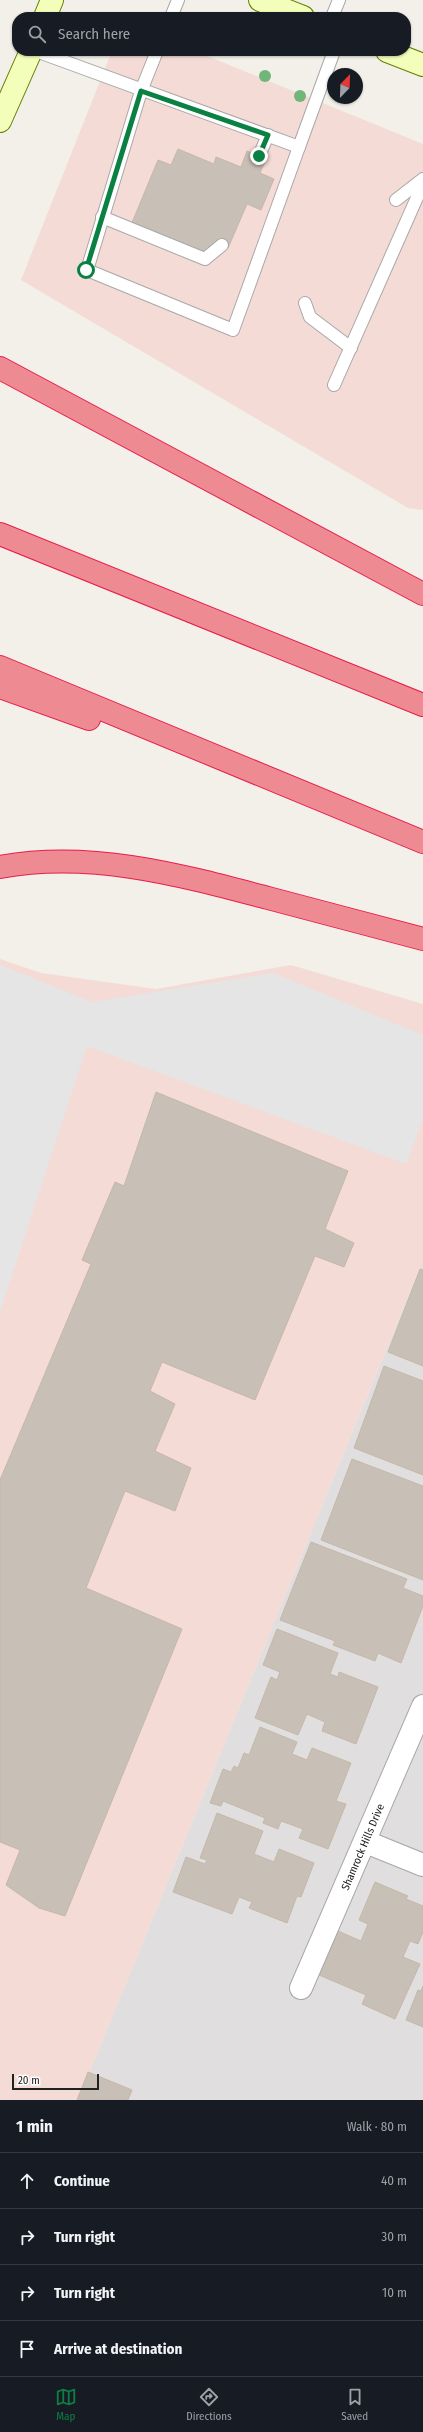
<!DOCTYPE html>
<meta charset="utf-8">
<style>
body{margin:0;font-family:"Fira Sans Condensed",sans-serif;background:#242831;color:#f1f3f6}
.compass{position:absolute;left:327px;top:68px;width:36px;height:36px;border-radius:50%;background:#171b24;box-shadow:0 1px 3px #0004;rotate:23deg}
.scale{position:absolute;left:12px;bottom:10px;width:87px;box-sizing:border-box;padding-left:4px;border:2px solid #212121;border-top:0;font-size:11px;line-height:14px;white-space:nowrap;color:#212121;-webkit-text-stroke:3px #fff;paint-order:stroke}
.stop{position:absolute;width:12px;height:12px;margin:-9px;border:3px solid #0b8043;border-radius:50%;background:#fff}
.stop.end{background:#0b8043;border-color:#fff;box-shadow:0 1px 4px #0008}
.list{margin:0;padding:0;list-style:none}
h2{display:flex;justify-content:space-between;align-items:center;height:52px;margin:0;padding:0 16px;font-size:17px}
h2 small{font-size:13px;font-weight:400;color:#9ea1a6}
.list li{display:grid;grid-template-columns:26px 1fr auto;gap:12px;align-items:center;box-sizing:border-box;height:56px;padding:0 16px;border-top:1px solid #363941}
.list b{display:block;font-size:15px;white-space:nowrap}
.list em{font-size:13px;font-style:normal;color:#9ea1a6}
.icon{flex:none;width:22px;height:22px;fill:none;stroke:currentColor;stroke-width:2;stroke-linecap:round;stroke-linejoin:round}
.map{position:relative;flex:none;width:423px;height:2100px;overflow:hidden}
.search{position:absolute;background:#171b24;box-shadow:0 1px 3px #0004;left:12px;right:12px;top:12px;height:44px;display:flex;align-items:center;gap:10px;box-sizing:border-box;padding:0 14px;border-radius:16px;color:#9ea1a6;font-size:15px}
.sheet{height:276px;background:#171b24}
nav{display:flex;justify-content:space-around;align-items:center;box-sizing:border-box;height:56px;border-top:1px solid #363941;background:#171b24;font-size:11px;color:#9ea1a6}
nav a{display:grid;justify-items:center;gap:2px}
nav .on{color:#0b8043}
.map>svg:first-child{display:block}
</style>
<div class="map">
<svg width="423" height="2100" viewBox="0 0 423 2100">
<rect width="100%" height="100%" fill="#f2f0e8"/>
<path fill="#e0dede" d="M423,1260V2100H78Z"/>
<g fill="#f4dbd6">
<path d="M112,51H195L423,144V510L408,508L21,280Z"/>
<path d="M0,959L41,973L156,989L291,965L423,1004V1260L78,2100H0Z"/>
</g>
<path fill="#e5e5e5" d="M0,965L92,1002L273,973L423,1035V1120L406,1164L87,1046L0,1312Z"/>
<g fill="#c8bfb6" stroke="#c5b8a8">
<path d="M178,149L214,164L216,157L241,167L247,151L266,159L260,173L274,179L261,210L247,204L228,248L217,243L211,258L131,225L158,160L171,165Z"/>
<path d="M156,1092L348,1171L325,1229L354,1243L344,1267L315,1256L255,1400L162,1362L150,1391L175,1404L155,1451L191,1468L175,1511L125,1491L86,1588L182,1629L65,1916L39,1908L6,1885L20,1850L0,1842V1480L91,1264L82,1260L115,1182L124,1186Z"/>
<path d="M420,1269L423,1270V1366L388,1352Z"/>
<path d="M384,1366L423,1381V1475L354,1448Z"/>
<path d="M352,1459L423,1486V1580L321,1540Z"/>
<path d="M311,1542L407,1579L403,1588L423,1596V1606L401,1663L378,1653L375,1661L333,1645L335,1641L280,1620Z"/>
<path d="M277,1629L338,1653L330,1674L338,1677L339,1672L378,1687L356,1744L322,1731L325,1722L307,1714L298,1735L255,1718L271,1677L277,1680L280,1672L263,1665Z"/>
<path d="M260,1727L297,1742L292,1754L307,1760L312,1748L351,1763L336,1801L346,1804L328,1849L299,1838L303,1829L281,1821L278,1829L263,1823L265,1818L223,1801L221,1806L210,1803L223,1769L231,1772L234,1766L238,1768L244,1753L249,1755Z"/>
<path d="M217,1813L263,1831L254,1854L274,1862L279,1849L314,1863L301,1897L297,1896L287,1923L249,1908L252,1902L239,1897L232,1914L173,1892L186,1857L205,1864L207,1860L200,1858Z"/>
<path d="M375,1882L408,1896L406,1899L423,1906V1932L418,1944L410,1941L403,1957L420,1964L395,2019L362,2004L366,1995L319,1975L338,1931L361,1941L368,1924L359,1920Z"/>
<path d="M423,1986V2027L406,2020L418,1990L421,1991Z"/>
<path d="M88,2072L132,2090L128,2100H77Z"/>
</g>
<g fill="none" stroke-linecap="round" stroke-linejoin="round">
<defs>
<g id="lane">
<path d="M171,17L178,0"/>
<path d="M332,17L339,0"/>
<path d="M36,51L299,147L233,330L87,270L141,91L157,51"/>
<path d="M299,147L334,51"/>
<path d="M259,156L268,135"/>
<path d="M396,200L423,179"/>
<path d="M102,217L205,259L222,245"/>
<path d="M305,303L310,317L351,348"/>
<path d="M334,385L423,184"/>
</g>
<g id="street">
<path d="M366,1842L423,1865"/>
<path d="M301,1988L423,1706"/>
</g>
<g id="secondary">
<path d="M260,0L303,17"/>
<path d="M45,17L52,0"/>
<path d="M387,51L423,65"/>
<path d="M0,121L31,51"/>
</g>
<g id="highway">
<path d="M0,368L423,594"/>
<path d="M0,534L423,705"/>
<path d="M0,667L423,842"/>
<path d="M0,687L89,719"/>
<path d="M0,867C90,850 181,875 268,898C320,912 371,925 423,939"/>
</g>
</defs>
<use href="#lane" stroke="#a8a8a8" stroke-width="14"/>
<use href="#street" stroke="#a8a8a8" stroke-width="24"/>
<use href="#secondary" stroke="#658100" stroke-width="24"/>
<use href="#highway" stroke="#e91c4b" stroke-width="24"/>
<use href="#lane" stroke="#fff" stroke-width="12"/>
<use href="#street" stroke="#fff" stroke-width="22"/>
<use href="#secondary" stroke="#f3feba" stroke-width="22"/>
<use href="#highway" stroke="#ee8b92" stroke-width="22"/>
</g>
<g fill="#6fb678">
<circle cx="265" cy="76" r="6"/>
<circle cx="300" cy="96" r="6"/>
</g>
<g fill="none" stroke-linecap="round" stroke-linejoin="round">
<path stroke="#0b8043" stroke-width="5" d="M86,270L141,91L268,135L259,156"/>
</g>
<g text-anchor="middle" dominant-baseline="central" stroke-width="3" stroke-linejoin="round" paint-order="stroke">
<g font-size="11" fill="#212121" stroke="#fff">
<text transform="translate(363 1847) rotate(-67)">Shamrock Hills Drive</text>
</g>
</g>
</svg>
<svg class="compass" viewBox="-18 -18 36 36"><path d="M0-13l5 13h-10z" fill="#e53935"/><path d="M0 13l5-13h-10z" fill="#9ea1a6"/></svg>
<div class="scale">20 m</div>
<div class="stop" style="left:86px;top:270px"></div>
<div class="stop end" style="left:259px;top:156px"></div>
<div class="search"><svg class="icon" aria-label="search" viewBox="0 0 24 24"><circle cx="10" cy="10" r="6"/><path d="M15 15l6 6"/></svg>Search here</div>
</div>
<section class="sheet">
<h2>1 min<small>Walk · 80 m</small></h2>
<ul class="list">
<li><svg class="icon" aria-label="ahead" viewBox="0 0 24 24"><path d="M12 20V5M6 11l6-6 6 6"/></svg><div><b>Continue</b></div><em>40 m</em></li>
<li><svg class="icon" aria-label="right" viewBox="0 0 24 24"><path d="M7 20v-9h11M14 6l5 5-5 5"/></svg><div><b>Turn right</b></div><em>30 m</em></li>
<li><svg class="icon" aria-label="right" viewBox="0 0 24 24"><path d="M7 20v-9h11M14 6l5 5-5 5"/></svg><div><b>Turn right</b></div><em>10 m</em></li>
<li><svg class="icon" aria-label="arrive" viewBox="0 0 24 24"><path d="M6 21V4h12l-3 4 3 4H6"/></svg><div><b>Arrive at destination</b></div></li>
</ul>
</section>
<nav>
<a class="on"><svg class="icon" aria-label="map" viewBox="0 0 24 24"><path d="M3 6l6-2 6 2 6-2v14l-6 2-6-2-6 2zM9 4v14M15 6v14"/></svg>Map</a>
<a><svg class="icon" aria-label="directions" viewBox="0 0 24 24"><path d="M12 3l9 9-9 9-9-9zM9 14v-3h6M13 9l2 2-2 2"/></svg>Directions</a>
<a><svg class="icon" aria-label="saved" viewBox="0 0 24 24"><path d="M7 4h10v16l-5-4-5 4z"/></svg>Saved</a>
</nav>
